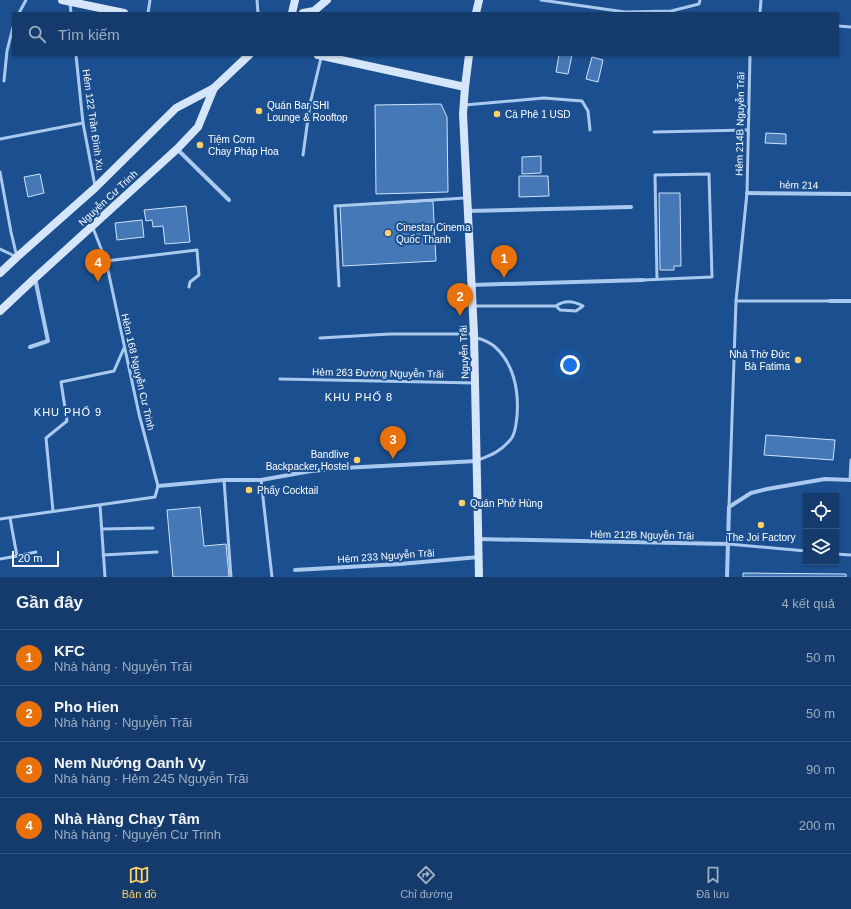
<!DOCTYPE html>
<html lang="vi">
<meta charset="utf-8">
<style>
body{margin:0;font-family:Helvetica,sans-serif;background:#1d4271;color:#f1f3f6}
.controls{position:absolute;right:12px;bottom:12px;display:grid;overflow:hidden;border-radius:0px;box-shadow:0 1px 3px #0004}
.controls button{width:36px;height:36px;display:grid;place-items:center;padding:0;border:0;border-bottom:1px solid #33557e;background:#143b6b;color:#f1f3f6;font:20px sans-serif}
.scale{position:absolute;left:12px;bottom:10px;width:47px;box-sizing:border-box;padding-left:4px;border:2px solid #fff;border-top:0;font-size:11px;line-height:14px;white-space:nowrap;color:#fff;-webkit-text-stroke:3px #1b4f8f;paint-order:stroke}
.you{position:absolute;left:570px;top:365px;width:14px;height:14px;margin:-10px;border:3px solid #fff;border-radius:50%;background:#1a73e8;box-shadow:0 0 0 6px #1a73e833}
.badge{display:grid;place-items:center;width:26px;height:26px;border-radius:50%;background:#ffd166;color:#fff;font-size:13px;font-weight:700}
.pin{position:absolute;translate:-50% -33px;filter:drop-shadow(0 1px 2px #0008)}
.pin::after{content:'';position:absolute;top:21px;width:14px;height:12px;background:inherit;clip-path:polygon(0 0,100% 0,50% 100%)}
.list{margin:0;padding:0;list-style:none}
h2{display:flex;justify-content:space-between;align-items:center;height:52px;margin:0;padding:0 16px;font-size:17px}
h2 small{font-size:13px;font-weight:400;color:#9dadc1}
.list li{display:grid;grid-template-columns:26px 1fr auto;gap:12px;align-items:center;box-sizing:border-box;height:56px;padding:0 16px;border-top:1px solid #33557e}
.list b{display:block;font-size:15px;white-space:nowrap}
.list p{margin:0;font-size:13px;white-space:nowrap;color:#9dadc1}
.list em{font-size:13px;font-style:normal;color:#9dadc1}
.icon{flex:none;width:22px;height:22px;fill:none;stroke:currentColor;stroke-width:2;stroke-linecap:round;stroke-linejoin:round}
.map{position:relative;flex:none;width:851px;height:577px;overflow:hidden}
.search{position:absolute;background:#143b6b;box-shadow:0 1px 3px #0004;left:12px;right:12px;top:12px;height:44px;display:flex;align-items:center;gap:10px;box-sizing:border-box;padding:0 14px;border-radius:0px;color:#9dadc1;font-size:15px}
.sheet{height:276px;background:#143b6b}
nav{display:flex;justify-content:space-around;align-items:center;box-sizing:border-box;height:56px;border-top:1px solid #33557e;background:#143b6b;font-size:11px;color:#9dadc1}
nav a{display:grid;justify-items:center;gap:2px}
nav .on{color:#ffd166}
.map>svg:first-child{display:block}
</style>
<div class="map">
<svg width="851" height="577" viewBox="0 0 851 577">
<rect width="100%" height="100%" fill="#1b4f8f"/>
<g fill="#4478b7" stroke="#cfe3fa">
<path d="M559,55H572L568,74L556,72Z"/>
<path d="M592,57L603,60L598,82L586,79Z"/>
<path d="M441,104L447,117L448,192L376,194L375,105Z"/>
<path d="M766,133L786,134V144L765,143Z"/>
<path d="M541,156V173L522,174V157Z"/>
<path d="M40,174L44,193L28,197L24,177Z"/>
<path d="M519,176H548L549,196L519,197Z"/>
<path d="M659,193H680L681,266H674V270H660Z"/>
<path d="M433,201L436,261L343,266L340,206Z"/>
<path d="M186,206L190,242L165,244L163,226L153,227L152,220L146,221L144,210Z"/>
<path d="M142,220L144,237L117,240L115,223Z"/>
<path d="M766,435L835,440L833,460L764,455Z"/>
<path d="M200,507L204,546L226,544L229,577H173L167,510Z"/>
<path d="M743,573L846,574V577H743Z"/>
</g>
<g fill="none" stroke-linecap="round" stroke-linejoin="round">
<g stroke="#a9c9ee" stroke-width="3">
<path d="M257,0L258,13"/>
<path d="M541,0L625,12L671,11L699,4L700,0"/>
<path d="M70,3L71,13"/>
<path d="M19,13L26,0"/>
<path d="M148,13L150,0"/>
<path d="M760,13L761,0"/>
<path d="M838,26L851,27"/>
<path d="M76,55L83,123L95,186"/>
<path d="M4,81L7,51L13,27"/>
<path d="M465,105L544,98L582,101L588,111L590,130"/>
<path d="M654,132L748,130"/>
<path d="M0,139L83,123"/>
<path d="M303,155L310,104L321,58"/>
<path d="M0,172L11,232L17,257"/>
<path d="M0,249L17,257"/>
<path d="M106,261L197,250L199,275L190,282L189,287"/>
<path d="M643,280L712,277L709,174L655,175L657,279"/>
<path d="M339,286L335,206L465,198"/>
<path d="M736,301H830"/>
<path d="M474,306H556C564,300 574,301 583,306L576,311L560,310L556,306"/>
<path d="M474,337C481,339 488,341 494,346C514,363 519,391 517,416C516,423 516,433 511,439C501,451 492,455 478,460"/>
<path d="M320,338L390,334H474"/>
<path d="M280,379L475,383"/>
<path d="M224,480L231,577"/>
<path d="M261,480L272,577"/>
<path d="M850,480L851,460"/>
<path d="M100,505L105,577"/>
<path d="M729,507L736,301L747,193L750,55"/>
<path d="M53,511L46,438L67,421L61,382L114,371L124,348"/>
<path d="M10,518L17,556L36,552"/>
<path d="M0,519L155,497L158,486L139,414L106,261L93,228"/>
<path d="M102,529L153,528"/>
<path d="M728,544L806,551"/>
<path d="M836,554L851,555"/>
<path d="M103,555L157,552"/>
<path d="M0,559L17,556"/>
</g>
<g stroke="#a9c9ee" stroke-width="4">
<path d="M177,149L229,200"/>
<path d="M747,193L851,194"/>
<path d="M468,211L631,207"/>
<path d="M471,285L643,280"/>
<path d="M830,301H851"/>
<path d="M30,347L48,341L35,278"/>
<path d="M158,486L224,480H261L311,471L343,468L477,461"/>
<path d="M478,539L728,544"/>
<path d="M295,570L400,564L479,557"/>
<path d="M727,577L729,507L751,493L767,489L825,479L851,480"/>
</g>
<g stroke="#d6e6fa" stroke-width="8">
<path d="M62,0L124,13"/>
<path d="M292,13L295,0"/>
<path d="M303,13L314,11L327,0"/>
<path d="M476,13L479,0"/>
<path d="M318,55L465,87"/>
<path d="M469,55L465,87L463,114L474,334L479,577"/>
<path d="M0,273L17,257L95,188L176,108L214,88L249,55"/>
<path d="M0,311L35,278L177,149L198,127L214,88"/>
</g>
</g>
<g fill="#ffd166" stroke="#1b4f8f" stroke-width="1.5">
<circle cx="259" cy="111" r="4"/>
<circle cx="497" cy="114" r="4"/>
<circle cx="200" cy="145" r="4"/>
<circle cx="388" cy="233" r="4"/>
<circle cx="798" cy="360" r="4"/>
<circle cx="357" cy="460" r="4"/>
<circle cx="249" cy="490" r="4"/>
<circle cx="462" cy="503" r="4"/>
<circle cx="761" cy="525" r="4"/>
</g>
<g text-anchor="middle" dominant-baseline="central" stroke-width="4" stroke-linejoin="round" paint-order="stroke">
<g font-size="10" fill="#fff" stroke="#1b4f8f" text-anchor="start">
<text x="267" y="105">Quán Bar SHI<tspan x="267" dy="12">Lounge &amp; Rooftop</tspan></text>
<text x="505" y="114">Cà Phê 1 USD</text>
<text x="208" y="139">Tiệm Cơm<tspan x="208" dy="12">Chay Pháp Hoa</tspan></text>
<text x="396" y="227">Cinestar Cinema<tspan x="396" dy="12">Quốc Thanh</tspan></text>
<text x="790" y="354" text-anchor="end">Nhà Thờ Đức<tspan x="790" dy="12">Bà Fatima</tspan></text>
<text x="349" y="454" text-anchor="end">Bandlive<tspan x="349" dy="12">Backpacker Hostel</tspan></text>
<text x="257" y="490">Phẩy Cocktail</text>
<text x="470" y="503">Quán Phở Hùng</text>
<text x="761" y="537" text-anchor="middle">The Joi Factory</text>
</g>
<g font-size="10" fill="#fff" stroke="#1b4f8f">
<text transform="translate(93 120) rotate(82)">Hẻm 122 Trần Ðình Xu</text>
<text transform="translate(740 124) rotate(-89)">Hẻm 214B Nguyễn Trãi</text>
<text transform="translate(799 185) rotate(1)">hẻm 214</text>
<text transform="translate(108 198) rotate(-43)">Nguyễn Cư Trinh</text>
<text transform="translate(464 352) rotate(-92)">Nguyễn Trãi</text>
<text transform="translate(138 372) rotate(77)">Hẻm 168 Nguyễn Cư Trinh</text>
<text transform="translate(378 373) rotate(1)">Hẻm 263 Đường Nguyễn Trãi</text>
<text transform="translate(642 535) rotate(1)">Hẻm 212B Nguyễn Trãi</text>
<text transform="translate(386 556) rotate(-4)">Hẻm 233 Nguyễn Trãi</text>
</g>
<g font-size="11" letter-spacing="1" fill="#fff" stroke="#1b4f8f">
<text x="359" y="397">KHU PHỐ 8</text>
<text x="68" y="412">KHU PHỐ 9</text>
</g>
</g>
</svg>
<div class="controls">
<button><svg class="icon" aria-label="locate" viewBox="0 0 24 24"><circle cx="12" cy="12" r="6"/><path d="M12 2v4M12 18v4M2 12h4M18 12h4"/></svg></button>
<button><svg class="icon" aria-label="layers" viewBox="0 0 24 24"><path d="M12 4l9 5-9 5-9-5zM3 14l9 5 9-5"/></svg></button>
</div>
<div class="scale">20 m</div>
<div class="you"></div>
<div class="pin badge" style="left:504px;top:278px;background:#e8710a">1</div>
<div class="pin badge" style="left:460px;top:316px;background:#e8710a">2</div>
<div class="pin badge" style="left:393px;top:459px;background:#e8710a">3</div>
<div class="pin badge" style="left:98px;top:282px;background:#e8710a">4</div>
<div class="search"><svg class="icon" aria-label="search" viewBox="0 0 24 24"><circle cx="10" cy="10" r="6"/><path d="M15 15l6 6"/></svg>Tìm kiếm</div>
</div>
<section class="sheet">
<h2>Gần đây<small>4 kết quả</small></h2>
<ul class="list">
<li><span class="badge" style="background:#e8710a">1</span><div><b>KFC</b><p>Nhà hàng · Nguyễn Trãi</p></div><em>50 m</em></li>
<li><span class="badge" style="background:#e8710a">2</span><div><b>Pho Hien</b><p>Nhà hàng · Nguyễn Trãi</p></div><em>50 m</em></li>
<li><span class="badge" style="background:#e8710a">3</span><div><b>Nem Nướng Oanh Vy</b><p>Nhà hàng · Hẻm 245 Nguyễn Trãi</p></div><em>90 m</em></li>
<li><span class="badge" style="background:#e8710a">4</span><div><b>Nhà Hàng Chay Tâm</b><p>Nhà hàng · Nguyễn Cư Trinh</p></div><em>200 m</em></li>
</ul>
</section>
<nav>
<a class="on"><svg class="icon" aria-label="map" viewBox="0 0 24 24"><path d="M3 6l6-2 6 2 6-2v14l-6 2-6-2-6 2zM9 4v14M15 6v14"/></svg>Bản đồ</a>
<a><svg class="icon" aria-label="directions" viewBox="0 0 24 24"><path d="M12 3l9 9-9 9-9-9zM9 14v-3h6M13 9l2 2-2 2"/></svg>Chỉ đường</a>
<a><svg class="icon" aria-label="saved" viewBox="0 0 24 24"><path d="M7 4h10v16l-5-4-5 4z"/></svg>Đã lưu</a>
</nav>
